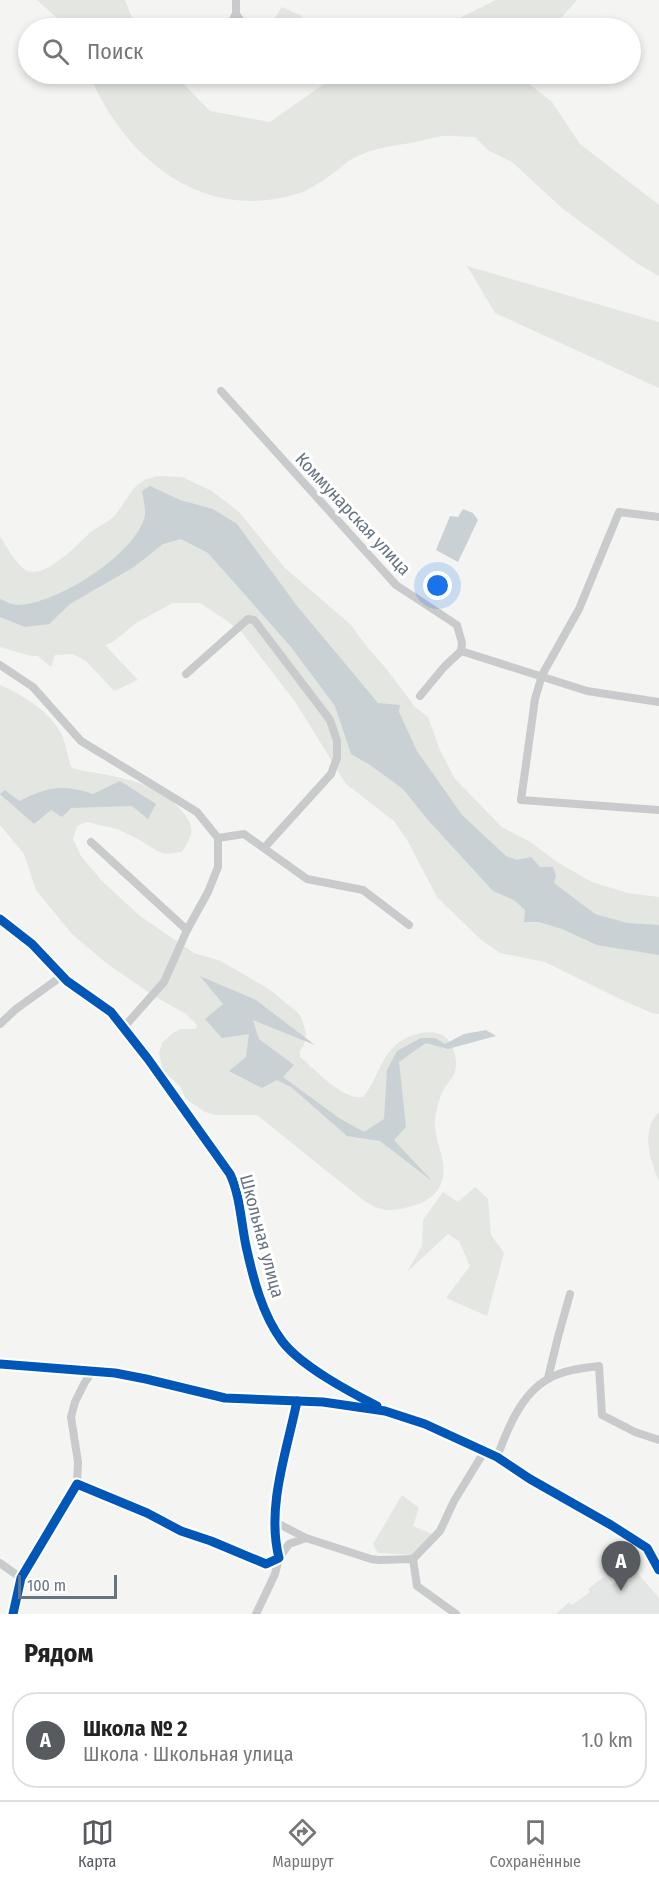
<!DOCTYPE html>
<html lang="ru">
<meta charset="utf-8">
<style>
body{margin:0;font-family:"Fira Sans Condensed",sans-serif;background:#f2f2f2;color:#222}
.scale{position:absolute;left:18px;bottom:15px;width:99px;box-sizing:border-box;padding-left:6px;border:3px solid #667482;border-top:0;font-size:16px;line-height:21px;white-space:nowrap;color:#667482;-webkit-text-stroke:4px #fff;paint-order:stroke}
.you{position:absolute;left:438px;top:586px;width:21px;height:21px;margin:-15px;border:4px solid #fff;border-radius:50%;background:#1a73e8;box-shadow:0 0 0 9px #1a73e833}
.badge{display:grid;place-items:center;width:39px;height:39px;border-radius:50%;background:#575b5f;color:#fff;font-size:20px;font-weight:700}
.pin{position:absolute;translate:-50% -50px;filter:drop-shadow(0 2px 3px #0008)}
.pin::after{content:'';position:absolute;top:32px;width:21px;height:18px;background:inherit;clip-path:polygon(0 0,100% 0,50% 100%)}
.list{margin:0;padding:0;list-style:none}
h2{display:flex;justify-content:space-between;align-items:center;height:78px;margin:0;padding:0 24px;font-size:26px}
h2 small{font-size:20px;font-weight:400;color:#767676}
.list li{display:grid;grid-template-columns:39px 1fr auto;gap:18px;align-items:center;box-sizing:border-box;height:96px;margin:0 12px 12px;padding:0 12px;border:2px solid #e0e0e0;border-radius:24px}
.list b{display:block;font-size:22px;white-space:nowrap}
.list p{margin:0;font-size:20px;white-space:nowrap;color:#767676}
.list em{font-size:20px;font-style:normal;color:#767676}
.icon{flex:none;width:33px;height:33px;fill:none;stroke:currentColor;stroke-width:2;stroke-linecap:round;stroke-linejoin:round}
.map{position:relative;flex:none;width:659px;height:1614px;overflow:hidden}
.search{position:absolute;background:#fff;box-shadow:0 3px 9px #0003;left:18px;right:18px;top:18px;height:66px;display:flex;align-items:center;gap:15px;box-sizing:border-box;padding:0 21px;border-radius:33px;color:#767676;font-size:22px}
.sheet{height:186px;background:#fff}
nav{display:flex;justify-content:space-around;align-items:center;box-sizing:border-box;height:84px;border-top:2px solid #e0e0e0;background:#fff;font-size:16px;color:#767676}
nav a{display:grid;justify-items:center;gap:3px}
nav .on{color:#575b5f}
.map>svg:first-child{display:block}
</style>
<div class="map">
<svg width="659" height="1614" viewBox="0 0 659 1614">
<rect width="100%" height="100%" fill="#f4f5f3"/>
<path fill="#e4e6e6" d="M633,1568L659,1598V1614H556L569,1602L572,1605L590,1592L588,1589L604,1577L611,1585Z"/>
<g fill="#e3e6e1">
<path d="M37,0H125L136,28H65L56,17Z"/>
<path d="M496,0H577L552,28H439Z"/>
<path d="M282,7L302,16L298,28H268Z"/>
<path d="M89,74H174L210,111L270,122L338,74H349L351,80L360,74H496L501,77L528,83L552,102L580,144L659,205V276L638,264L563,209L512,162L489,151L475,137C465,137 453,135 443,136C434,137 425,140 416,142C394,146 370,148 350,160C345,163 341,168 336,171C324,180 311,189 297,194C201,223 124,157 89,74Z"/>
<path d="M467,266L659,322V388L495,313Z"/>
<path d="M157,476L182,477L212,491L239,512L285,568L350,624L368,648L385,667L415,707L428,717L440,750L455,779L502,827L532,843L557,862L592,882L628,893L659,897V1014L652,1013L624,1001L545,962L500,953L480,939L437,897L407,840L394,821L346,784L296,703L240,630L214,612L200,603H173L136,623L113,642L105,645L138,680L114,691L86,661L73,654L55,655L51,667L38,656H31L0,647V536C7,547 14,561 24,569C44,583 80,541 92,531C100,525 109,522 115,515C124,505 129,491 140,483C145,479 152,478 157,476Z"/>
<path d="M0,685C23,695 51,712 62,735C66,745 68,757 71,767C82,772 96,772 107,775C135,780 163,789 182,811C196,827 193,835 182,852L165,854L157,851L138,839L117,829L87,822L77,826L73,839L81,856L102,881L140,916L194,953L221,961L269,989L297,1012L301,1017L306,1032L304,1045L300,1051V1057C315,1069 343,1101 363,1097C382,1074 380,1047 413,1035C421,1032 432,1031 440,1034C452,1039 456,1053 456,1065C456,1075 449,1081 444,1089C439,1098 435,1113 435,1124C435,1144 448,1160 442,1181C439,1193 428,1201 416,1205C405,1208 392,1212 381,1209C367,1205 354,1192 343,1184C315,1162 288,1140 261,1118L256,1115H216L205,1112L186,1099L180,1086L163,1071L159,1053L162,1043L174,1032L181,1029H196L197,1025L186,1014L154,996L106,963L72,934L36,890L24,854L0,825Z"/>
<path d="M659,1112V1181C650,1160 640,1131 659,1112Z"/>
<path d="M475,1187L488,1199L491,1235L504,1253L487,1316L446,1298L470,1266L459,1241L448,1234L407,1272L422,1246L423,1220L443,1192L458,1202Z"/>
<path d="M402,1495L419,1508L413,1526L432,1534L413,1555L378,1553L373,1544Z"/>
</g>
<g fill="#cad1d4">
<path d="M150,486L180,500L213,509L237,524L297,606L378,703L400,705L399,712L417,751L462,815L506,856L517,860L531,857L540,867H553L556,876L554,883L595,914L627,923L659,925V955L597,945L562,929L539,922H524L525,910L514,900L493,891L428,820L403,789L370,765L351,754L335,706L291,647L208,553L181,539L163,544L134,567L70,604L49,624L25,627L0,617V599C5,601 12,605 18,605C57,604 132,556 144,519C147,511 143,499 142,491Z"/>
<path d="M463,509L473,513L478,520L458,562L436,550L450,516L458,517Z"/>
<path d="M120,781L156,804L148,819L132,806L71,808L62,817L51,810L34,824L0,794L5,790L19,801C49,787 61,784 93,794Z"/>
<path d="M200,976L256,1000L315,1045L253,1020L259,1039L294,1065L283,1077L339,1118L364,1132L384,1119L387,1070L397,1051L421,1038H435L445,1044L464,1034L486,1030L496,1036L448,1049L426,1043L399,1062L406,1127L394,1140L432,1181L380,1141L347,1136L291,1087L277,1080L262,1088L229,1071L246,1057L249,1034L222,1038L205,1019L223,1004Z"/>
</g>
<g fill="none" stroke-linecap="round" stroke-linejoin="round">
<g stroke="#c9cacb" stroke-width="8">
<path d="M236,14L246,28"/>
<path d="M230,28V25L236,14V0"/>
<path d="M221,391L396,585L457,625L462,643L461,651"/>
<path d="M659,517L619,512L579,609L542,675L535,699L521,800L659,810"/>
<path d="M0,665L33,687L81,741L197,812L218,838V867L208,892L187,930L164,982L124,1027"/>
<path d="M186,674L248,619L254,620L330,720L337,741V758L331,774L264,848"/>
<path d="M420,696L444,667L461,651L587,691L659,702"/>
<path d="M218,838L244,834L307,879L363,890L409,925"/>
<path d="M91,842L187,930"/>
<path d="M0,919L32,944L67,981L111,1012L148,1059L230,1174C240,1195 241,1222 246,1246C253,1278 262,1314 282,1341C302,1367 351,1392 381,1408"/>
<path d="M0,1024L16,1009L62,976"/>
<path d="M0,1364L115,1373L146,1379L225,1398L323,1402L385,1411L425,1424L497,1457L530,1479L611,1525L647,1548L659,1570"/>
<path d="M548,1378L558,1337L570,1294"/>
<path d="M497,1457C507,1430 521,1394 548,1379C563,1370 582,1368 599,1366L602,1415L635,1432L659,1440"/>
<path d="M77,1484L78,1462L71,1417L75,1402L85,1382L93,1371"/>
<path d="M275,1522L306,1538"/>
<path d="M413,1559L440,1531L454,1501L484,1452"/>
<path d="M0,1563L21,1578"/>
<path d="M13,1614L21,1578L77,1484L147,1513L181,1531L211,1541L266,1564L279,1558C266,1507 287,1451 297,1401"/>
<path d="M256,1614L275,1574L279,1558L289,1544L306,1538L371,1559L379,1560L413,1559L417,1586L456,1614"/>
</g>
<defs>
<g id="cycleway">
<path d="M0,919L32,944L67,981L111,1012L148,1059L230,1174C240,1195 241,1222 246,1246C253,1278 262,1314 282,1341C301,1366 348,1391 377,1406"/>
<path d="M0,1364L115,1373L146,1379L225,1398L323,1402L385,1411L425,1424L497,1457L530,1479L611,1525L647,1548L659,1570"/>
<path d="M13,1614L21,1578L77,1484L147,1513L181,1531L211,1541L266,1564L279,1558C266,1507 287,1451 297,1401"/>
</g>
</defs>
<use href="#cycleway" stroke="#fff" stroke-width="13"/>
<use href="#cycleway" stroke="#0057b8" stroke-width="9"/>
</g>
<g text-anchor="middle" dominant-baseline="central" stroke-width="6" stroke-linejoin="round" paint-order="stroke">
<g font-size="18" fill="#667482" stroke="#fff">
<text transform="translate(353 514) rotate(47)">Коммунарская улица</text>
<text transform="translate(262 1236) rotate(75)">Школьная улица</text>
</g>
</g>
</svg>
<div class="scale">100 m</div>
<div class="you"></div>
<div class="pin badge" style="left:621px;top:1591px">A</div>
<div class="search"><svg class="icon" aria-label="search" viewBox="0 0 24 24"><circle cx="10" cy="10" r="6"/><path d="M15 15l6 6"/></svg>Поиск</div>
</div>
<section class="sheet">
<h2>Рядом<small></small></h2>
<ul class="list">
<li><span class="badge">A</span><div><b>Школа № 2</b><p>Школа · Школьная улица</p></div><em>1.0 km</em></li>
</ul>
</section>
<nav>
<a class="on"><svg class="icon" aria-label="map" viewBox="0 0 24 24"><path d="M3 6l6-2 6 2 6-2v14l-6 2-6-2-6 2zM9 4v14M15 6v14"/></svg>Карта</a>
<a><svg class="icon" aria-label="directions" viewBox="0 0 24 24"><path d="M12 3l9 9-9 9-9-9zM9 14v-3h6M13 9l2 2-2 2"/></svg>Маршрут</a>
<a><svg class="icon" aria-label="saved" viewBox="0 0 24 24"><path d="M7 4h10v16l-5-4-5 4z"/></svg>Сохранённые</a>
</nav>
